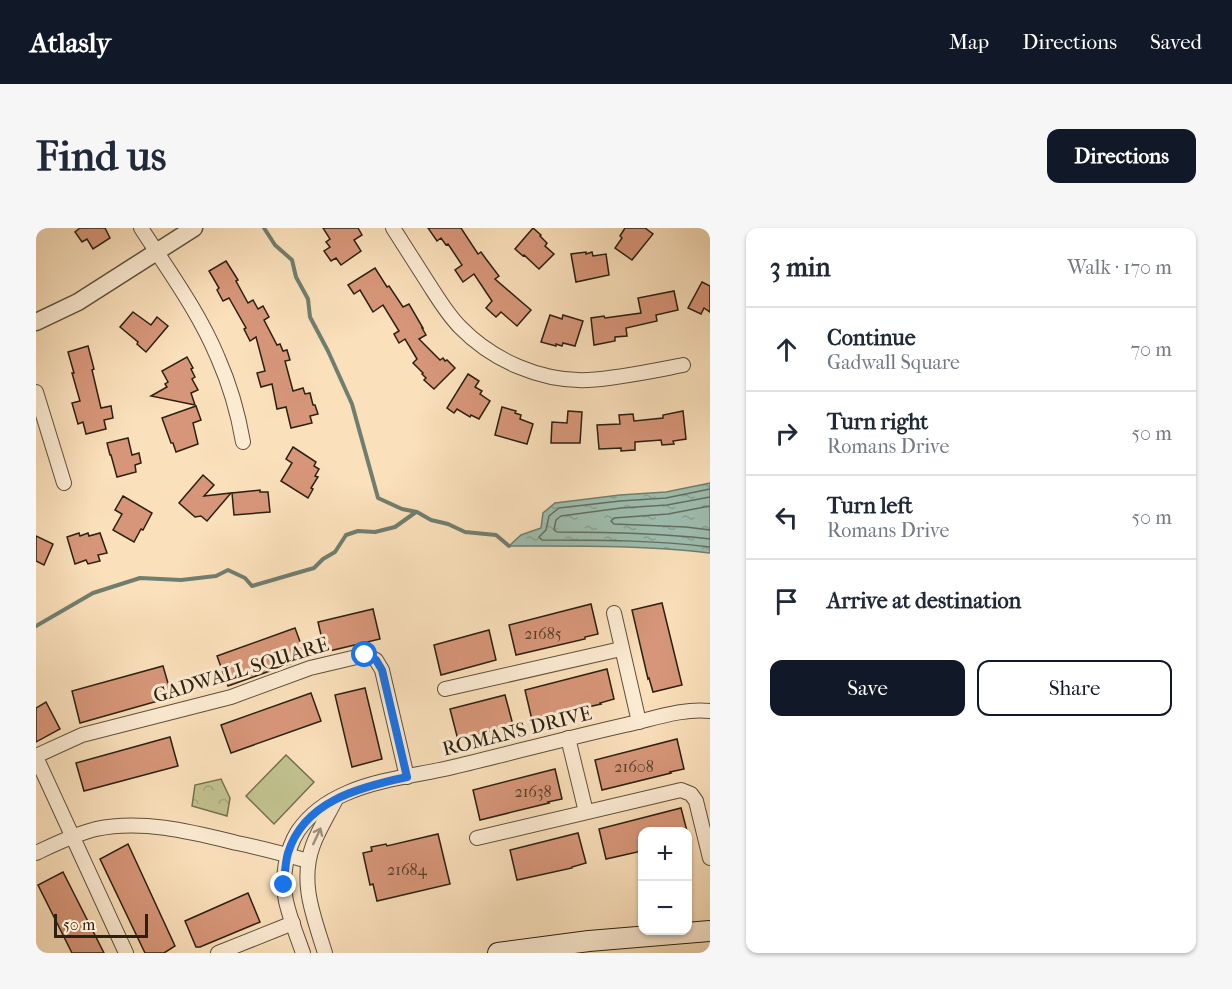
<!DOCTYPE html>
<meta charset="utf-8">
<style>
body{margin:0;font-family:"IM FELL French Canon",serif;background:#f6f6f7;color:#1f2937}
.controls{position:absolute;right:18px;bottom:18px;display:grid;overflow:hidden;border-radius:12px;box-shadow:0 2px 4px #0004}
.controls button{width:54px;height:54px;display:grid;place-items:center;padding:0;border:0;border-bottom:2px solid #e0e1e3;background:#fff;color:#1f2937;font:30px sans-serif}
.scale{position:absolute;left:18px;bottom:15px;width:94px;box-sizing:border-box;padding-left:6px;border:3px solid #2b2011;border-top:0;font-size:16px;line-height:21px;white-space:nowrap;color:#2b2011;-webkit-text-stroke:4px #fcebd3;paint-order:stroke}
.stop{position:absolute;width:18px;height:18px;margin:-14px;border:4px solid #1a73e8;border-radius:50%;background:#fff}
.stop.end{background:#1a73e8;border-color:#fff;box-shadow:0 2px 6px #0008}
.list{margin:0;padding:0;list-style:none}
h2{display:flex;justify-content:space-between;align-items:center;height:78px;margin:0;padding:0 24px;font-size:26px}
h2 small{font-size:20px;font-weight:400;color:#747a83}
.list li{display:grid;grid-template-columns:39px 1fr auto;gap:18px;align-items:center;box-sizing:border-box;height:84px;padding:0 24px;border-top:2px solid #e0e1e3}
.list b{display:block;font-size:22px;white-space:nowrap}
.list p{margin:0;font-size:20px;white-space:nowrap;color:#747a83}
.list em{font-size:20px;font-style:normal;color:#747a83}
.actions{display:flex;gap:12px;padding:18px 24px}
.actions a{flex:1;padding:14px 0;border:2px solid #111827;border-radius:12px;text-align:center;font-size:21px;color:#111827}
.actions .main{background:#111827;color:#fff}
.icon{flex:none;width:33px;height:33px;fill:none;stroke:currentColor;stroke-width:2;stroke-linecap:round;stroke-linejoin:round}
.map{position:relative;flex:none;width:674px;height:725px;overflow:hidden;border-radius:12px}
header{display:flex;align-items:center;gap:36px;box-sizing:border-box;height:84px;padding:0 30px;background:#111827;color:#fff}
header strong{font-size:28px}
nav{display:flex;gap:33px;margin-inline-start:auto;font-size:21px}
.intro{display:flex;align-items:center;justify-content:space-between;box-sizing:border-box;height:144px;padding:0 36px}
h1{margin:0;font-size:42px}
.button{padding:15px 27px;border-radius:12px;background:#111827;color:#fff;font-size:21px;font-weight:700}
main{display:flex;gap:36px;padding:0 36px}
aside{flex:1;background:#fff;border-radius:12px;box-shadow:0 2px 4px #0004}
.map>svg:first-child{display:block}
</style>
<header>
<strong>Atlasly</strong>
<nav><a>Map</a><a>Directions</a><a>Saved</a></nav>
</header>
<div class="intro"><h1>Find us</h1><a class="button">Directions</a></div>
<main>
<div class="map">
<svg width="674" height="725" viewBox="0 0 674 725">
<defs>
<pattern id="park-crowns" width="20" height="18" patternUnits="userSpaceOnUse" patternTransform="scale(1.5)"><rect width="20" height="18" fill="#c1c18e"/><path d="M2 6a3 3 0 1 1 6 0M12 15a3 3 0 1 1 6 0" fill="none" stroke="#a6a679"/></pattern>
<pattern id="water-ripples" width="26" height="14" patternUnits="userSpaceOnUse" patternTransform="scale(1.5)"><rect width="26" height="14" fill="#9ebdae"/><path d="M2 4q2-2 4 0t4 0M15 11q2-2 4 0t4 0" fill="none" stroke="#88a295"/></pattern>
</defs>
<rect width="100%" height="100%" fill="#fae0bb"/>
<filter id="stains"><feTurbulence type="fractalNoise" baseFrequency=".00333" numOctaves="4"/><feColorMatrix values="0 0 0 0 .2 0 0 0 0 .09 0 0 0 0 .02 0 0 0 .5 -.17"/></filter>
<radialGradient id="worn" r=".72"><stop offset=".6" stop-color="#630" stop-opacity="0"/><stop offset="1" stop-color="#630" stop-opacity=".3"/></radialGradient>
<path fill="#c1c18e" stroke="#767050" stroke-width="1.5" d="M250,527L278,554L238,596L210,568Z"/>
<path fill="url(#park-crowns)" stroke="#767050" stroke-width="1.5" d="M185,551L194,570L191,588L156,578L159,557Z"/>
<path fill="url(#water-ripples)" stroke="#707e6f" stroke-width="1.5" d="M674,255V325C607,317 540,318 473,318L485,307L505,300L507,285L519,275L584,267L630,264Z"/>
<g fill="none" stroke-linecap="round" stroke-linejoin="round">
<g stroke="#646e60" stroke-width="1.5">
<path d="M674,261L630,270L584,273L523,280L513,288L510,302L503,309L506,312C562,312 618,312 674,319"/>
<path d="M674,269L631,277L585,280L525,288L520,292L518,302L521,304C572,304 623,305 674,311"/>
<path d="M674,278L632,286L578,290L575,293L578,296L650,299L674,302"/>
</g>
<g stroke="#707e6f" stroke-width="4">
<path d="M228,0L239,17L256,32L260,49L272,71L274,89L292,123L316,176L342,270L366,281L381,284L395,292L412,296L429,304L460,307L473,318"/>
<path d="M0,398L57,365L104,350L145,352L180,348L192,342L209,350L216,358L278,340L287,331L299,324L310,307L322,303L339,304L359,299L380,284"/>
</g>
</g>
<g fill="#d79679" stroke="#2b2011" stroke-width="1.5">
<path d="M44,0H69L74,10L57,21L51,11L46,14L39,4Z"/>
<path d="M287,0H322L326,7L318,12L325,23L305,37L300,30L295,33L288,23L294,19L290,14L294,11Z"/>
<path d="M392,0H425L442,26L445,24L450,31L463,48L459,51L495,82L481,98L465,84L460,89L450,80L456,73L438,46L427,54L419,42L426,37L412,16L410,17L405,10L401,13Z"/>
<path d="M497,0L505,7L504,8L511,15L509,18L518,26L503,41L488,27L487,28L479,21Z"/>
<path d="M589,0H609L617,6L596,32L579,20L586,10L584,8Z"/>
<path d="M550,24V26L556,24L557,28L570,26L573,47L540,54L535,26Z"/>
<path d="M190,33L202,52L200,53L212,75L217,72L222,81L227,78L233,89L228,92L241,117L244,116L247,123L251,122L254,132L249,133L257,163L267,160L269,166L274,165L277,177H279L282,186L274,188L276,195L255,200L250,179L241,181L236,156L225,159L221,145L229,143L220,109L214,113L208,101L210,100L193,70L187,73L181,62L183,60L173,43Z"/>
<path d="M339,40L351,59L353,58L367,79L373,76L387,100H386L390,107L383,111L404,132L407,130L409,133L411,132L419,140L398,161L388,152L390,150L386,146L387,145L377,135L381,131L369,111L363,115L358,106L363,103L347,77L337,84L324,62L318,66L312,57Z"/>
<path d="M666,54L674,58V84L668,80L665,86L652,80Z"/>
<path d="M638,63L642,82L620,87L621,93L590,100L591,108L579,109V113L558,117L555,90L568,88L569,90L605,85L602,70Z"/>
<path d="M97,84L115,97L121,89L132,98L110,124L101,116L102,114L84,99Z"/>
<path d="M514,87L526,91L527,87L547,93L539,118L527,115L526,118L520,116V118L505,114Z"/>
<path d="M52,118L58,141L56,142L65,180L75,178L77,190L68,192L70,201L50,206L47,194L42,196L36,175L44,173L36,145H38L32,124Z"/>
<path d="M151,129L157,140L155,141L159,149L156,151L162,162L155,165L159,177L115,168L131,159L129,156L132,154L126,143Z"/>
<path d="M432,146L443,153L439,159L446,163L444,166L454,173L443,191L435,187L434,189L421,181L418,185L411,180Z"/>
<path d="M160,178L165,192L157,195L162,216L140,224L137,215H135L126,190Z"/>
<path d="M466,179L480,183L479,185L485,187L484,191L497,196L491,216L459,207Z"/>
<path d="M532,183L546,184L544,215H515L516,194L531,195Z"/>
<path d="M647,183L650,211L637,213L638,216L626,217L625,212L599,214V222L585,223V220L563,221L561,197L584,196L583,187L597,186L598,193L627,190V187Z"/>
<path d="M92,210L96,227L103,225L105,235L99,237L100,244L81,249L75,227H74L71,215Z"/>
<path d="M257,219L280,234L278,238L283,241L279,248L282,249L275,260L277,261L272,270L245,253L256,235L250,231Z"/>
<path d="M167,247L178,257L168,268L195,265L171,293L165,288L159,289L143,275Z"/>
<path d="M224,262V264H232L234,284L198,287L196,265Z"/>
<path d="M87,268L116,285L107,302L105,301L98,314L77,302L86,286L79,282Z"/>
<path d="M43,305L44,308L52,305L53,308L64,305L71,325L62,327L64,333L52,336L50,332L39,336L31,309Z"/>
<path d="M0,308L17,316L8,337L0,333Z"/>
<path d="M626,375L646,457L617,464L613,450L612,451L596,382Z"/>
<path d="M555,376L562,406L549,409V411L480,427L473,397Z"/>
<path d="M337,381L344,411L289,424L282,394Z"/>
<path d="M259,400L270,430L192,458L181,428Z"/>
<path d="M453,402L460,432L405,447L398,417Z"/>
<path d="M127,438L136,469L44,495L36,463Z"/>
<path d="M571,441L578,471L564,475L565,476L496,492L489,462Z"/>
<path d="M329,460L346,531L316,539L299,467Z"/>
<path d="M275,465L285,493L195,525L185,497Z"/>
<path d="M469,467L477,497L422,512L414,481Z"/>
<path d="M10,474L24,501L0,514V480Z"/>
<path d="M134,509L142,538L48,563L40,535Z"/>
<path d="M641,511L648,541L634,544L635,545L566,562L559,532Z"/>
<path d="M519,541L526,571L512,574L513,575L444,592L437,562Z"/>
<path d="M645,580L651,603H606V623L570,631L563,601Z"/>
<path d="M542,605L550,635L536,639V640L481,652L474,622Z"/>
<path d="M402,606L414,656L341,673L337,656L334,657L327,625L336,623L335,619L350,616L351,618Z"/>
<path d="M92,616L139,718L128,725H109L64,631Z"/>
<path d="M27,644L68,725H36L2,657Z"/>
<path d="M212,665L224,694L164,719H160L149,693Z"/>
</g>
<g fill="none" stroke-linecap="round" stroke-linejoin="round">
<defs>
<g id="minor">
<path d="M105,0C132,42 163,84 182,130C194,157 202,185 207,214"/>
<path d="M357,0C369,19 382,39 394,58C403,72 412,87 424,99C456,132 505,154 552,152C584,150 616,143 647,137"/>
<path d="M0,164L28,255"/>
<path d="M578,385L603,494"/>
<path d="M409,461L585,421"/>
<path d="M532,510L550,584"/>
<path d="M0,528L46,507L195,469L274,440L329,427L340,432L346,442L371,549"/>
<path d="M0,529L90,725"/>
<path d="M441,610L645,562L655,566L660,573L674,630"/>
<path d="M0,625C19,616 39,606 60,601C106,591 156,604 201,615C225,620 248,626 272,633"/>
<path d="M182,725L257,695"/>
<path d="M267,725C261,708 254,691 250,673C245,651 250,622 262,603C274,586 292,573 311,565C342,551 384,547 417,539C475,525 532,510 589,497C617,491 646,480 674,483"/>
<path d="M289,725C278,689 263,655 277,617C283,601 292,587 300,571"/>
</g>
<path id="tertiary" d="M0,94L42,74L158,0"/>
<path id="secondary" d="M462,725L553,713L674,703"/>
</defs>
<use href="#minor" stroke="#5f503c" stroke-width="16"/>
<use href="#tertiary" stroke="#5f503c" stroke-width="19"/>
<use href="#secondary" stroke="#2b2011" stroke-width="22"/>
<use href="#minor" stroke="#fcebd3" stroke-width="14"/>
<use href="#tertiary" stroke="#fcebd3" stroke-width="16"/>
<use href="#secondary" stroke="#fcebd3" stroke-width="20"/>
</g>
<defs><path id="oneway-shaft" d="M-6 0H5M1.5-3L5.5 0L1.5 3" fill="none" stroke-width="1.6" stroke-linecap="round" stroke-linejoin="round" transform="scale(1.5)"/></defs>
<use stroke="#9e907c" href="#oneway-shaft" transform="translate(281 608) rotate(-65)"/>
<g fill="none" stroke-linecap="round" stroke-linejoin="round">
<path stroke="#1a73e8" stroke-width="8" d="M248,657C249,646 249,635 252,625C268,573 324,559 371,549L346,442L340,432L329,427"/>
</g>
<g text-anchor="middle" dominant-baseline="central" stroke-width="6" stroke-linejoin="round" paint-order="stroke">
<g font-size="16" fill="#563e2b">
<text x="507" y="405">21685</text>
<text x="598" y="538">21608</text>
<text x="497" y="563">21638</text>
<text x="371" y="641">21684</text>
</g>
<g font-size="20" fill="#2b2011" stroke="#fcebd3">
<text transform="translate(205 442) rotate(-17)">GADWALL SQUARE</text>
<text transform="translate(481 503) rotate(-14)">ROMANS DRIVE</text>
</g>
</g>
<rect width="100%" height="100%" filter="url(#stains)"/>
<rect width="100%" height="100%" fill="url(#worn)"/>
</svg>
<div class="controls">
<button>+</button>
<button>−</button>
</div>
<div class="scale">50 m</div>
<div class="stop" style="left:329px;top:427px"></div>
<div class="stop end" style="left:248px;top:657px"></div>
</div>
<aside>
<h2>3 min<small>Walk · 170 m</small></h2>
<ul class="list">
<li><svg class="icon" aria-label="ahead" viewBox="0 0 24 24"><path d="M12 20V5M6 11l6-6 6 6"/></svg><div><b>Continue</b><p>Gadwall Square</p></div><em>70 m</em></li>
<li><svg class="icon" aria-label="right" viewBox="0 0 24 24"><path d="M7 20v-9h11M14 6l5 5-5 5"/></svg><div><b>Turn right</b><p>Romans Drive</p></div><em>50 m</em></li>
<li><svg class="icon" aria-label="left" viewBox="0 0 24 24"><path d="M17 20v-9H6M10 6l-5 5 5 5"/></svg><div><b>Turn left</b><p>Romans Drive</p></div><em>50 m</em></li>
<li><svg class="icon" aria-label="arrive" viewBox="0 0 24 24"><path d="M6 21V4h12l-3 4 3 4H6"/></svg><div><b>Arrive at destination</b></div></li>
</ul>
<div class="actions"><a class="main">Save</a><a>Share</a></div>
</aside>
</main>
